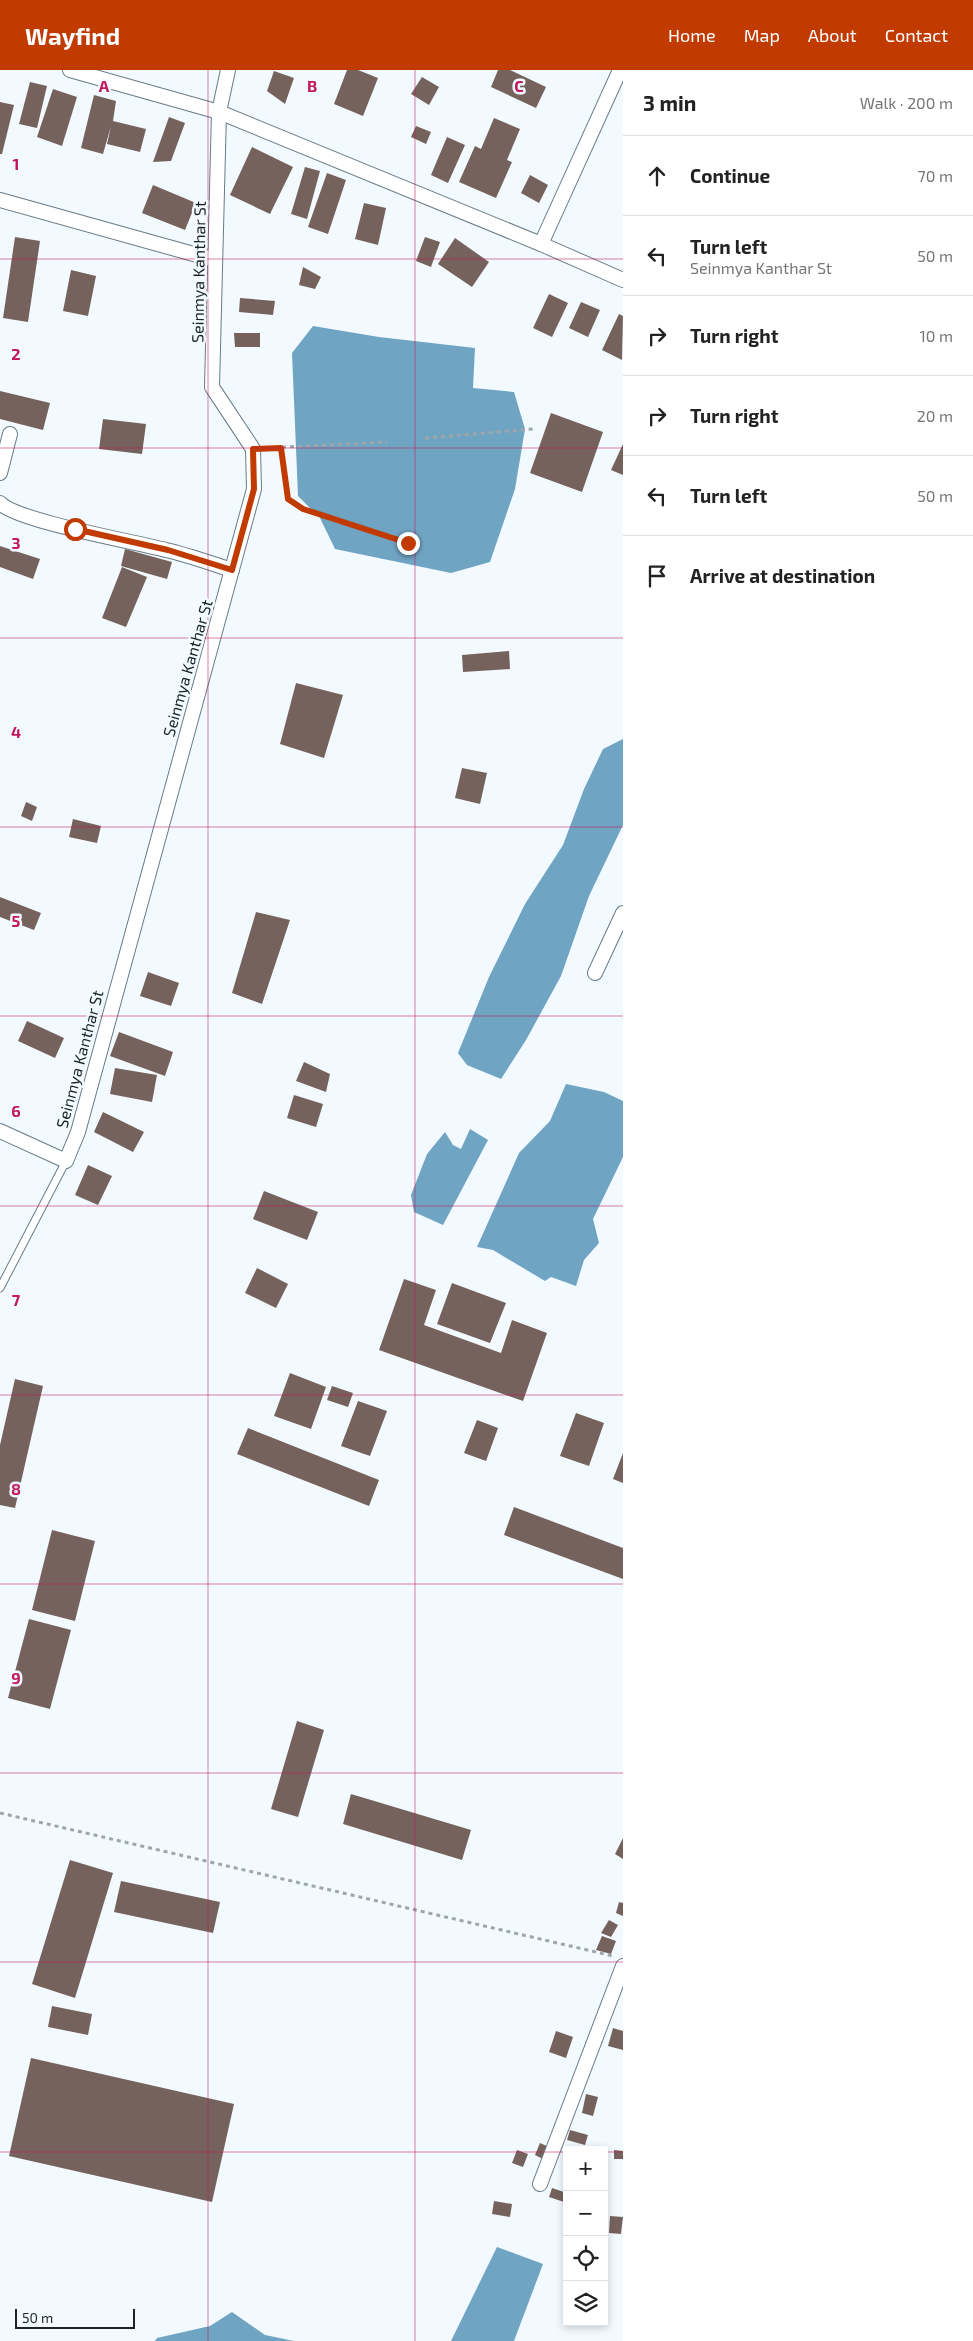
<!DOCTYPE html>
<meta charset="utf-8">
<style>
body{margin:0;font-family:"Exo 2",sans-serif;background:#f6f6f6;color:#222}
.controls{position:absolute;right:15px;bottom:15px;display:grid;overflow:hidden;border-radius:0px;box-shadow:0 2px 8px #0003}
.controls button{width:45px;height:45px;display:grid;place-items:center;padding:0;border:0;border-bottom:1px solid #e0e0e0;background:#fff;color:#222;font:25px sans-serif}
.scale{position:absolute;left:15px;bottom:12px;width:120px;box-sizing:border-box;padding-left:5px;border:2px solid #1b2327;border-top:0;font-size:14px;line-height:18px;white-space:nowrap;color:#1b2327;-webkit-text-stroke:4px #f2faff;paint-order:stroke}
.stop{position:absolute;width:15px;height:15px;margin:-11px;border:4px solid #c13a00;border-radius:50%;background:#fff}
.stop.end{background:#c13a00;border-color:#fff;box-shadow:0 1px 5px #0008}
.list{margin:0;padding:0;list-style:none}
h2{display:flex;justify-content:space-between;align-items:center;height:65px;margin:0;padding:0 20px;font-size:21px}
h2 small{font-size:16px;font-weight:400;color:#767676}
.list li{display:grid;grid-template-columns:32px 1fr auto;gap:15px;align-items:center;box-sizing:border-box;height:80px;padding:0 20px;border-top:1px solid #e0e0e0}
.list b{display:block;font-size:19px;white-space:nowrap}
.list p{margin:0;font-size:16px;white-space:nowrap;color:#767676}
.list em{font-size:16px;font-style:normal;color:#767676}
.icon{flex:none;width:28px;height:28px;fill:none;stroke:currentColor;stroke-width:2;stroke-linecap:round;stroke-linejoin:round}
.map{position:relative;flex:none;width:623px;height:2271px;overflow:hidden}
header{display:flex;align-items:center;gap:30px;box-sizing:border-box;height:70px;padding:0 25px;background:#c13a00;color:#fff}
header strong{font-size:24px}
nav{display:flex;gap:28px;margin-inline-start:auto;font-size:18px}
main{display:flex}
aside{flex:1;background:#fff}
.map>svg:first-child{display:block}
</style>
<header>
<strong>Wayfind</strong>
<nav><a>Home</a><a>Map</a><a>About</a><a>Contact</a></nav>
</header>
<main>
<div class="map">
<svg width="623" height="2271" viewBox="0 0 623 2271">
<rect width="100%" height="100%" fill="#f2faff"/>
<g fill="#70a4c3">
<path d="M313,256L379,267L475,278L473,318L514,322L525,359L515,419L490,492L451,503L335,479L320,448L298,426L292,283Z"/>
<path d="M623,669V755L589,826L561,906L526,970L501,1009L467,995L458,983L489,907L525,834L563,775L584,719L603,679Z"/>
<path d="M566,1014L604,1022L623,1031V1087L593,1149L599,1173L584,1190L576,1216L551,1207L545,1211L493,1180L477,1177L519,1083L550,1051Z"/>
<path d="M470,1059L488,1070L443,1155L414,1142L411,1125L427,1084L445,1062L453,1075L461,1079Z"/>
<path d="M497,2177L543,2194L514,2271H451Z"/>
<path d="M232,2242L265,2265L294,2271H155L157,2268L210,2256Z"/>
</g>
<g fill="#76625c">
<path d="M347,0H358L378,8L363,46L334,34Z"/>
<path d="M498,0H510L546,17L536,38L491,17Z"/>
<path d="M274,1L294,8L285,34L267,21Z"/>
<path d="M422,7L439,17L429,35L411,24Z"/>
<path d="M30,12L47,16L37,58L19,54Z"/>
<path d="M53,19L77,27L62,76L37,67Z"/>
<path d="M94,25L116,31L113,51L146,59L140,82L107,74L111,56L103,84L81,78Z"/>
<path d="M0,32L14,35L2,84H0Z"/>
<path d="M169,47L185,53L171,91L153,92Z"/>
<path d="M494,48L520,59L507,90L512,92L496,128L459,112L475,76L481,79Z"/>
<path d="M416,56L431,62L426,74L411,67Z"/>
<path d="M447,67L465,75L448,113L431,105Z"/>
<path d="M252,77L293,97L270,144L230,125Z"/>
<path d="M305,97L320,101L307,149L291,144Z"/>
<path d="M327,103L346,110L328,164L308,157Z"/>
<path d="M530,105L548,115L539,133L521,123Z"/>
<path d="M153,115L196,133L185,160L142,143Z"/>
<path d="M364,133L386,138L378,175L355,169Z"/>
<path d="M15,167L40,171L28,252L3,248Z"/>
<path d="M425,167L440,172L431,197L416,191Z"/>
<path d="M455,168L489,192L472,217L438,194Z"/>
<path d="M303,197L321,207L315,219L299,215Z"/>
<path d="M71,200L96,206L88,246L63,241Z"/>
<path d="M549,224L568,233L552,267L533,258Z"/>
<path d="M240,228L275,231L273,245L239,242Z"/>
<path d="M581,232L600,240L588,267L569,258Z"/>
<path d="M619,244L623,246L622,290L602,280Z"/>
<path d="M234,263H260V277H235Z"/>
<path d="M0,321L50,333L43,360L0,349Z"/>
<path d="M551,343L603,362L582,422L530,403Z"/>
<path d="M103,349L146,354L142,384L99,379Z"/>
<path d="M623,374V405L611,400Z"/>
<path d="M0,476L40,489L33,509L0,497Z"/>
<path d="M125,479L172,492L167,509L121,496Z"/>
<path d="M122,497L147,507L126,557L102,548Z"/>
<path d="M509,581L510,599L463,602L462,585Z"/>
<path d="M296,613L343,625L324,688L280,674Z"/>
<path d="M462,698L487,703L480,734L455,728Z"/>
<path d="M26,732L37,737L32,751L21,746Z"/>
<path d="M73,749L101,756L97,773L69,767Z"/>
<path d="M0,827L41,843L34,860L0,847Z"/>
<path d="M256,842L290,850L262,934L232,923Z"/>
<path d="M148,902L179,913L171,936L140,926Z"/>
<path d="M27,951L64,968L55,988L18,971Z"/>
<path d="M119,962L173,982L165,1006L110,986Z"/>
<path d="M304,992L330,1004L326,1022L296,1011Z"/>
<path d="M115,998L157,1005L152,1032L110,1024Z"/>
<path d="M294,1025L323,1034L316,1057L287,1048Z"/>
<path d="M103,1042L144,1062L133,1082L94,1062Z"/>
<path d="M88,1095L112,1106L98,1135L75,1125Z"/>
<path d="M264,1121L318,1142L307,1170L253,1149Z"/>
<path d="M257,1198L288,1214L276,1238L245,1223Z"/>
<path d="M404,1209L436,1220L424,1255L501,1283L512,1250L547,1263L523,1331L379,1280Z"/>
<path d="M452,1213L506,1233L490,1273L437,1254Z"/>
<path d="M290,1303L326,1317L311,1359L274,1346Z"/>
<path d="M15,1309L43,1316L15,1438L0,1435V1375Z"/>
<path d="M332,1316L353,1323L348,1337L327,1330Z"/>
<path d="M358,1331L387,1341L370,1386L341,1376Z"/>
<path d="M576,1343L604,1353L589,1396L560,1386Z"/>
<path d="M477,1350L498,1358L486,1391L464,1383Z"/>
<path d="M248,1358L379,1410L369,1436L237,1384Z"/>
<path d="M623,1383V1413L613,1409Z"/>
<path d="M514,1437L623,1478V1509L504,1465Z"/>
<path d="M52,1460L95,1471L75,1551L32,1540Z"/>
<path d="M29,1549L71,1560L50,1639L8,1628Z"/>
<path d="M297,1651L324,1660L298,1747L271,1739Z"/>
<path d="M351,1724L471,1760L462,1790L343,1754Z"/>
<path d="M623,1768V1789L615,1784Z"/>
<path d="M70,1790L113,1803L75,1928L32,1914Z"/>
<path d="M121,1811L220,1832L213,1863L114,1842Z"/>
<path d="M619,1832L623,1833V1846L616,1843Z"/>
<path d="M609,1850L618,1855L611,1867L601,1863Z"/>
<path d="M602,1866L616,1871L611,1884L596,1880Z"/>
<path d="M52,1936L92,1944L88,1965L48,1957Z"/>
<path d="M613,1958L623,1961V1980L608,1976Z"/>
<path d="M556,1961L573,1967L566,1988L549,1982Z"/>
<path d="M31,1988L234,2034L212,2132L9,2086Z"/>
<path d="M586,2024L598,2027L593,2046L582,2043Z"/>
<path d="M570,2060L588,2065L585,2075L567,2070Z"/>
<path d="M540,2073L549,2077L543,2089L535,2085Z"/>
<path d="M517,2080L528,2084L523,2097L512,2093Z"/>
<path d="M614,2080L623,2081V2089H614Z"/>
<path d="M552,2118L567,2123V2133L549,2127Z"/>
<path d="M494,2131L512,2134L510,2147L492,2144Z"/>
<path d="M610,2146L623,2147L621,2164L609,2163Z"/>
</g>
<g fill="none" stroke-linecap="round" stroke-linejoin="round">
<defs>
<path id="service" d="M0,1218L66,1091"/>
<g id="minor">
<path d="M70,0L219,42L541,174L623,210"/>
<path d="M0,130L215,190"/>
<path d="M541,174L620,0"/>
<path d="M0,403L10,364"/>
<path d="M0,433C17,451 135,472 166,480C188,485 210,493 232,500"/>
<path d="M595,903L623,843"/>
<path d="M0,1061L66,1091L78,1062L254,419L253,379L212,317L219,42L228,0"/>
<path d="M540,2114L623,1896"/>
</g>
</defs>
<use href="#service" stroke="#697b86" stroke-width="9"/>
<use href="#minor" stroke="#697b86" stroke-width="16"/>
<g stroke="#9ea6ab" stroke-width="3" stroke-dasharray="4 4" stroke-linecap="butt">
<path d="M425,368L533,359"/>
<path d="M266,378L387,372"/>
<path d="M281,378L288,429L303,439L408,473"/>
<path d="M0,1743L613,1886"/>
</g>
<use href="#service" stroke="#fff" stroke-width="7"/>
<use href="#minor" stroke="#fff" stroke-width="14"/>
</g>
<g fill="none" stroke-linecap="round" stroke-linejoin="round">
<path stroke="#c13a00" stroke-width="6" d="M75,459L168,480L232,500L254,419L253,379L281,378L288,429L303,439L408,473"/>
</g>
<path fill="none" stroke="#c2185b" stroke-width="1" stroke-opacity="0.55" d="M208,0V2271M415,0V2271M0,189H623M0,378H623M0,568H623M0,757H623M0,946H623M0,1136H623M0,1325H623M0,1514H623M0,1703H623M0,1892H623M0,2082H567M604,2082H623"/>
<g text-anchor="middle" dominant-baseline="central" stroke-width="5" stroke-linejoin="round" paint-order="stroke">
<g font-size="16" fill="#1b2327" stroke="#f2faff">
<text transform="translate(198 202) rotate(-89)">Seinmya Kanthar St</text>
<text transform="translate(187 598) rotate(-74)">Seinmya Kanthar St</text>
<text transform="translate(79 989) rotate(-75)">Seinmya Kanthar St</text>
</g>
</g>
<g font-size="16" text-anchor="middle" font-weight="bold" fill="#c2185b" stroke="#f2faff" stroke-width="5" stroke-linejoin="round" paint-order="stroke">
<text x="104" y="22">A</text>
<text x="312" y="22">B</text>
<text x="519" y="22">C</text>
<text x="16" y="100">1</text>
<text x="16" y="290">2</text>
<text x="16" y="479">3</text>
<text x="16" y="668">4</text>
<text x="16" y="857">5</text>
<text x="16" y="1047">6</text>
<text x="16" y="1236">7</text>
<text x="16" y="1425">8</text>
<text x="16" y="1614">9</text>
</g>
</svg>
<div class="controls">
<button>+</button>
<button>−</button>
<button><svg class="icon" aria-label="locate" viewBox="0 0 24 24"><circle cx="12" cy="12" r="6"/><path d="M12 2v4M12 18v4M2 12h4M18 12h4"/></svg></button>
<button><svg class="icon" aria-label="layers" viewBox="0 0 24 24"><path d="M12 4l9 5-9 5-9-5zM3 14l9 5 9-5"/></svg></button>
</div>
<div class="scale">50 m</div>
<div class="stop" style="left:75px;top:459px"></div>
<div class="stop end" style="left:408px;top:473px"></div>
</div>
<aside>
<h2>3 min<small>Walk · 200 m</small></h2>
<ul class="list">
<li><svg class="icon" aria-label="ahead" viewBox="0 0 24 24"><path d="M12 20V5M6 11l6-6 6 6"/></svg><div><b>Continue</b></div><em>70 m</em></li>
<li><svg class="icon" aria-label="left" viewBox="0 0 24 24"><path d="M17 20v-9H6M10 6l-5 5 5 5"/></svg><div><b>Turn left</b><p>Seinmya Kanthar St</p></div><em>50 m</em></li>
<li><svg class="icon" aria-label="right" viewBox="0 0 24 24"><path d="M7 20v-9h11M14 6l5 5-5 5"/></svg><div><b>Turn right</b></div><em>10 m</em></li>
<li><svg class="icon" aria-label="right" viewBox="0 0 24 24"><path d="M7 20v-9h11M14 6l5 5-5 5"/></svg><div><b>Turn right</b></div><em>20 m</em></li>
<li><svg class="icon" aria-label="left" viewBox="0 0 24 24"><path d="M17 20v-9H6M10 6l-5 5 5 5"/></svg><div><b>Turn left</b></div><em>50 m</em></li>
<li><svg class="icon" aria-label="arrive" viewBox="0 0 24 24"><path d="M6 21V4h12l-3 4 3 4H6"/></svg><div><b>Arrive at destination</b></div></li>
</ul>
</aside>
</main>
